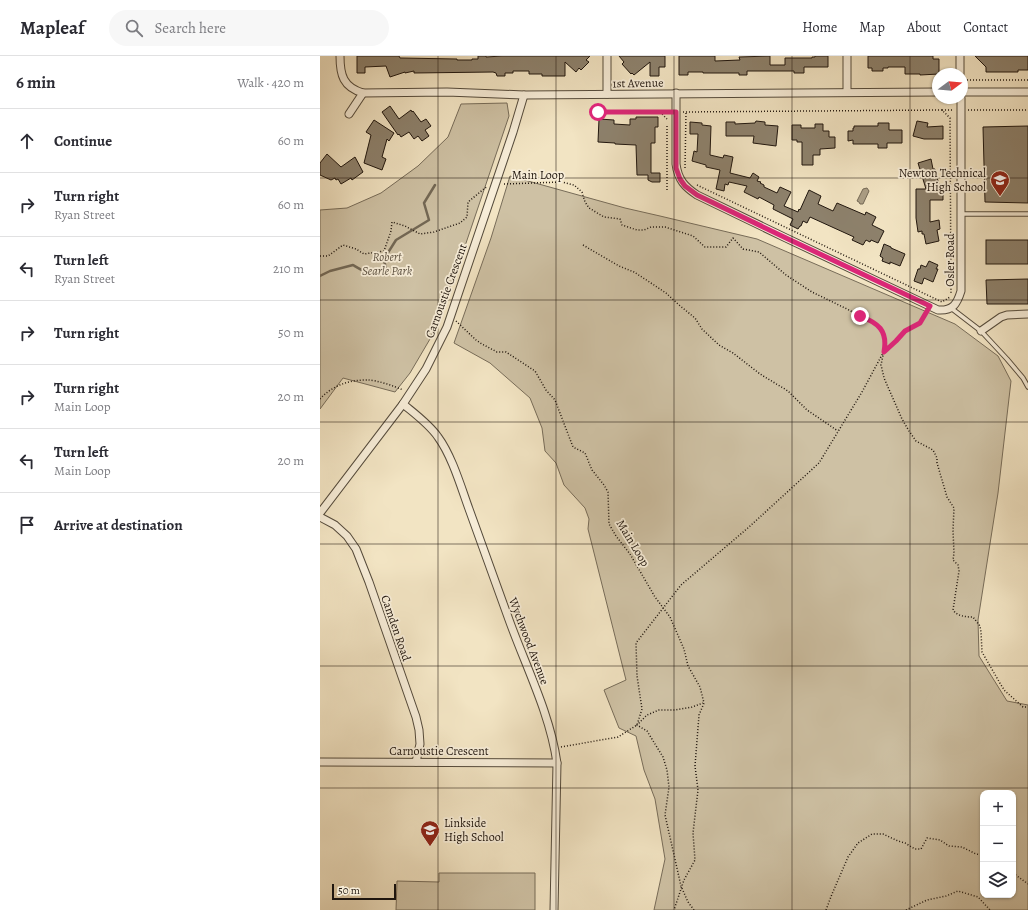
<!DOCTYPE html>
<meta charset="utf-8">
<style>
body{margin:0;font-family:Alegreya,serif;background:#f7f7f7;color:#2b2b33}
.controls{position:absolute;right:12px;bottom:12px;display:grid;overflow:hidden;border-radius:8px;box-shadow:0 1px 3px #0004}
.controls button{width:36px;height:36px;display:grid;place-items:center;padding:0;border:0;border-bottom:1px solid #e1e1e2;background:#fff;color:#2b2b33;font:20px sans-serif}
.compass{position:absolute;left:612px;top:12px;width:36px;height:36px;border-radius:50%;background:#fff;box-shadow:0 1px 3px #0004;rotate:74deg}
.scale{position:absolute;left:12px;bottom:10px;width:64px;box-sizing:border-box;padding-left:4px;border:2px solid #20160e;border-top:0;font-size:11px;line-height:14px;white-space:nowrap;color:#20160e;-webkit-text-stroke:3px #f7edd8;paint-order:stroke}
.stop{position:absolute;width:12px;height:12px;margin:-9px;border:3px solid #db2777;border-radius:50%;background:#fff}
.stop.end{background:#db2777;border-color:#fff;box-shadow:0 1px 4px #0008}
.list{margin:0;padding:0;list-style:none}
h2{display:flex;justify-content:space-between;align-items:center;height:52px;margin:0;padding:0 16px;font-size:17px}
h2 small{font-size:13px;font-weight:400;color:#7c7c81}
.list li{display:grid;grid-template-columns:26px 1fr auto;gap:12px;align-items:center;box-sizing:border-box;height:64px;padding:0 16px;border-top:1px solid #e1e1e2}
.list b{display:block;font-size:15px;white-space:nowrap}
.list p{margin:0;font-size:13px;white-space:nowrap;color:#7c7c81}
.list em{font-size:13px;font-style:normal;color:#7c7c81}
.icon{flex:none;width:22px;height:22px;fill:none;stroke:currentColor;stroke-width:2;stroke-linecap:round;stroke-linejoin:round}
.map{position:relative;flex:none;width:708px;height:854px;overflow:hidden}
header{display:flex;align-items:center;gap:24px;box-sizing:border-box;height:56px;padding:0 20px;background:#fff;border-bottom:1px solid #e1e1e2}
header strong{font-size:19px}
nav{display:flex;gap:22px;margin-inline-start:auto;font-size:14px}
.search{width:280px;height:36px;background:#f7f7f7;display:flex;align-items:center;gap:10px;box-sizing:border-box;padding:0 14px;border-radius:22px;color:#7c7c81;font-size:15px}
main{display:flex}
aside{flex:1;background:#fff}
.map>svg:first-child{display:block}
</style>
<header>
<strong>Mapleaf</strong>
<div class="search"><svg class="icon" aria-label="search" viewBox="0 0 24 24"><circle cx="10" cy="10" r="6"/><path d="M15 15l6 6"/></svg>Search here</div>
<nav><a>Home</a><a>Map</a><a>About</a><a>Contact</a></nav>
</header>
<main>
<aside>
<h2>6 min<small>Walk · 420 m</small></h2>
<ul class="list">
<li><svg class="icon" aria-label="ahead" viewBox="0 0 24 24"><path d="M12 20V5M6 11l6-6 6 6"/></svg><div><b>Continue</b></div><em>60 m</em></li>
<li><svg class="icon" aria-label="right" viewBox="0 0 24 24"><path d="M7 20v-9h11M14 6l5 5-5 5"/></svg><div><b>Turn right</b><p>Ryan Street</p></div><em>60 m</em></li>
<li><svg class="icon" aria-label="left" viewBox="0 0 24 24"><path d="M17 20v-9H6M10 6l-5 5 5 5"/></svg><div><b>Turn left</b><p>Ryan Street</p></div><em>210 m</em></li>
<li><svg class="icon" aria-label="right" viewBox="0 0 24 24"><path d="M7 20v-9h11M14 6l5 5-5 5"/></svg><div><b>Turn right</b></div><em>50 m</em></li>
<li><svg class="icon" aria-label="right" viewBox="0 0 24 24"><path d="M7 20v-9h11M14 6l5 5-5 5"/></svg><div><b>Turn right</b><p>Main Loop</p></div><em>20 m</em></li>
<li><svg class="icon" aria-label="left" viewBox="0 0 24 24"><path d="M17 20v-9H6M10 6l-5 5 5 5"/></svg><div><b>Turn left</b><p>Main Loop</p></div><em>20 m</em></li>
<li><svg class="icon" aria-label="arrive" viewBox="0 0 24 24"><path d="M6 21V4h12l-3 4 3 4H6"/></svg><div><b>Arrive at destination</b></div></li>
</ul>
</aside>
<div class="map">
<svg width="708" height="854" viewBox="0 0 708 854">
<rect width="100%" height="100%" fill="#f2e4c3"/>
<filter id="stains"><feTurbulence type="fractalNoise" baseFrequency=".005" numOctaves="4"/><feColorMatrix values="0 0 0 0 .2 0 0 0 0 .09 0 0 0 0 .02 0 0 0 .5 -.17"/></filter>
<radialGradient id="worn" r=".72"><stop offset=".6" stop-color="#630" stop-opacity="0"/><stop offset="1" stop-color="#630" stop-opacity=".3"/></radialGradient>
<g fill="#cec1a4" stroke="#776c59" fill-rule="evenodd">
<path d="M187,47L189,60L144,193L110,283L90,317L75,336L23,322L0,353V154L27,152L61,137L98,110L128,81L141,48Z"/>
<path d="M190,120L305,152L340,160L437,183L635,268L678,300L691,325L678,437L658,564L659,600L687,645L708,649V854H334L345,803L335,743L324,714L316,680L299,672L284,634L306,624L268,473L269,463L265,452L244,429L236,407L225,395L222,372L210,342L170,307L134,287L171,182ZM663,737H693V839H663Z"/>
<path d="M119,817H215V854H76L77,825L119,826Z"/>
</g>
<path fill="#ab9e85" stroke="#736855" d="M547,132L549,135L543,148H540L539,146L537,145L543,133Z"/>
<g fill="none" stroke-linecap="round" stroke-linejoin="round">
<path stroke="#736855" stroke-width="2.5" d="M0,220L10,215L33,209C43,215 55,223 66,214L64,203L76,184L109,164L104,147L115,129"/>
</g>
<g fill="#8d816c" stroke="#20160e">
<path d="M37,0H79L80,2L137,3V4H152V3H158V0H166V1L182,0H270L266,4L269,6L261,14L259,12L256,16L245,6V20H222V18H209V15H193V17H185V20H177L176,17L173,16L94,17V15L85,17V16L70,21L66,10L45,11V17H37Z"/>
<path d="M299,0H345V11H339V20H330V6L314,19L312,17L311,18L302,8L304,6Z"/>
<path d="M359,0H395V5L420,4L419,1L450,0V9H465V2H492V1H495V0H508V11H484V17H474V15H427V19H419V17H383V16H368V19H359Z"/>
<path d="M548,0H613V3H619V18L600,19V18H585V11H568V12H563V15H552V12H548Z"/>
<path d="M655,0H708V14H698V16H666V11Z"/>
<path d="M70,50L79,63L91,54L92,56L93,55L101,66L106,63L111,70L105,74L109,80L102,85L98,80L94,83L89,76L81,81L79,78L78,79L62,56Z"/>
<path d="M316,61H338V71H335V87H331V117H340V126H332L328,124V119H317L316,89L295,88V87L278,86L279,63L294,64V68L310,69V63H316Z"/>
<path d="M54,64L74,77L69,85L67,83L62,101L66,103L62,114L44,107L51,79L46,76Z"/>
<path d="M436,65L445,66V69L458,70L456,90L433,87L434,80H406V66H415V68L435,67Z"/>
<path d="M597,65L608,67L607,71L623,70V83H604L593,80Z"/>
<path d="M370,66L382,67V69L391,70L390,99L403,102L404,99L413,101L410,117L430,122L433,117L439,121L437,125L441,126L440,127L444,129V131L457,137L460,131L471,136L464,150L478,156L479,153L480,154L489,134L501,140L498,148L513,155L517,147L545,159L546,156L556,161L552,169L564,175L558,187L551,184L550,186L546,184L543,189L532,184L534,181L490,161L487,167L483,165L481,170H480L478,173L470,169L473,163L453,153L454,149L439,141L438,143L424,136L427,130L409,126L408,129L405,128L404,135L396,133L400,114L386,111V109L372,105L374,95L377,96L378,78H370Z"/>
<path d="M558,67H569V74H582V87H567V92H558V88H533V84L528,85V75H533V72H534V70H558Z"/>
<path d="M495,68H503V75H509V81H515V92L500,93V99H493V109H482V86H477V84H472V69H481V72H495Z"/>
<path d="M708,70V147L665,146L663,71Z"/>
<path d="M7,98L21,111L35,101L43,116L32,124L31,122L21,128L18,123L16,124L15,122L11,124L0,119V107Z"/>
<path d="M611,103L613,113H615L620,133H623V144H610V166L619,164L620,173L617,174L619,185L606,188L604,178H602V175L598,176L596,162V133H606L598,107Z"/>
<rect x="666" y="184" width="42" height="24"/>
<path d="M564,188L571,191V192L585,198L580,210L570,206V208L562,205L563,202L560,200Z"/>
<path d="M609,205L618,209L616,213H618L613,226L604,222L602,228L594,225L598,213H600L601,209L606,211Z"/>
<path d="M708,223V248H667L666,224Z"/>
</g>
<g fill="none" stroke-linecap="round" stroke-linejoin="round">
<defs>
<g id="service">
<path d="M641,158H708"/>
<path d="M631,252L661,275L687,303L703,322L708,331"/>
</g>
<g id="minor">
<path d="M20,0C20,19 23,31 43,37L127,36L204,39L618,36"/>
<path d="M287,0V38"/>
<path d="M640,0V18"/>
<path d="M527,36V0"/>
<path d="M642,36H708"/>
<path d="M356,37V108C358,124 365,131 377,139L466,182L618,254C633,255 637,248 641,235V42"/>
<path d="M29,58L43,37"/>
<path d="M661,275L681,261L687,259L708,258"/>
<path d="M83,348C95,358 109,368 118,381C132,400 141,431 149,453C162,489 175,525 188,561C205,609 230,657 237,707L234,854"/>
<path d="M0,457L83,348L106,313L127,271L193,76L204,39"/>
<path d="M0,461L15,469L27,480L36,493L49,526L96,661L99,674L100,688L96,706"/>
<path d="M0,706L237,707"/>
</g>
</defs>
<use href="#service" stroke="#544a3b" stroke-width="5.5"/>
<use href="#minor" stroke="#544a3b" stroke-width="9"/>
<g stroke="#20160e" stroke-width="1.5" stroke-dasharray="1 2" stroke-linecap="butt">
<path d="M644,24H708"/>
<path d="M622,54H634"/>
<path d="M648,54H708"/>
<path d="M277,56H348"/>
<path d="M340,56L347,63"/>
<path d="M363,56L622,54L630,62L631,238"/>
<path d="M365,112L366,56"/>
<path d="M184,128L242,126L254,129L262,136L265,146L269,152L284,161L300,163L302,169L317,174H324L331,171H345L373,180L385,191H406L413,182L423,193L439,196L466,219L492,236L527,253L540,260L550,264L560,272L564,280L565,290L561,309L562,313L564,322L582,363L589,375L596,385L613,394L617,402V407L627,441L634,452L633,474L634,497L633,504L638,509L639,515L633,554C637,560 645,561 653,561L660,570L661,576L662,596L681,629L685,635L703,651H708"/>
<path d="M377,129L622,246L630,241"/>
<path d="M347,134V68"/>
<path d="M263,189L299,210L314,216L331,227L346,237L359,249L375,262L382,273L399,289L413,297L440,318L468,335L487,354L518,375"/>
<path d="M0,200H8L23,189L36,193L44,198L64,195L71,175L72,166L85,170L100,178L114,176L140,167L147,161L148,146L165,132L167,131"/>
<path d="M136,265L156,284L162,288L177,296H186L215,315L226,334L235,344L253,391L265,397L272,414L284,429L288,436L289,468L296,480L310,498L335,541L350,561L364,593L368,610L380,631L384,647L379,659L375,710L378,734L373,777L375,804L364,824L354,854"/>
<path d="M565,294L576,285L585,275L600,267L606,257"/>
<path d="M0,343C13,329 29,324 47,324C57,324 74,330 83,334"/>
<path d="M241,691L298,681L317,669L322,653L317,620L316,587L361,529L429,471L499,407L542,336L563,297"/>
<path d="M693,817L708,828"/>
<path d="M374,854L368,846L361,830L345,759L349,731L347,714L343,701L327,675L317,669L327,659L339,654H355L372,651L383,647"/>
<path d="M506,854L512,838L528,801L538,787L552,778H563L578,785L585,787L595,793H601L607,782L620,784L629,790L642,791L656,798L663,799"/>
<path d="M586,854L607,844L626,840L638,835L658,841L670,854"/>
</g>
<use href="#service" stroke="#f7edd8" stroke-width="3.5"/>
<use href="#minor" stroke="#f7edd8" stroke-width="7"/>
</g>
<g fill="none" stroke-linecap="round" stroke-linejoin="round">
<path stroke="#db2777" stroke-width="5" d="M278,56H356V112L360,123L365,130L377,139L466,182L610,250L600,267L585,275L576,285L564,296C568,274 558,267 540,260"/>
</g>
<path fill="none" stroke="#20160e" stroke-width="1" stroke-opacity="0.55" d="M118,0V854M236,0V854M354,0V854M472,0V854M590,0V854M0,122H708M0,244H708M0,366H708M0,488H708M0,610H708M0,732H708"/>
<defs>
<symbol id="school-pin" viewBox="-11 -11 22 30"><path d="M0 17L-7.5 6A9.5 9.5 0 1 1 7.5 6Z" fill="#8f2418" stroke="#f7edd8"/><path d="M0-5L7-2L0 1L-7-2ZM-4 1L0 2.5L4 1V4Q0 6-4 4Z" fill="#fff"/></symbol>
</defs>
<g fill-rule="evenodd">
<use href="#school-pin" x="669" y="113" width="22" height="30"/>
<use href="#school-pin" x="99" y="763" width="22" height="30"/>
</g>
<g text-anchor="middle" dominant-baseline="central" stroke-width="3.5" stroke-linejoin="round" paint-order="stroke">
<g font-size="12" fill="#20160e" stroke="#f7edd8">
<text transform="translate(318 27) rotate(-1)">1st Avenue</text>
<text x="218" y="119">Main Loop</text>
<text transform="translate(630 204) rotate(-90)">Osler Road</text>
<text transform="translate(126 235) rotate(-70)">Carnoustie Crescent</text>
<text transform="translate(313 487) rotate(59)">Main Loop</text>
<text transform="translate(76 572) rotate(71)">Camden Road</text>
<text transform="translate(209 585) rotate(69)">Wychwood Avenue</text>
<text x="119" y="695">Carnoustie Crescent</text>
</g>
<g font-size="12" fill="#20160e" stroke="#f7edd8" text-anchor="end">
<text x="666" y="117">Newton Technical<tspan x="666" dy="14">High School</tspan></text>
<text x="124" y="767" text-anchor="start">Linkside<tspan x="124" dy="14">High School</tspan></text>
</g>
<g font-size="12" font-style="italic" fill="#5d5242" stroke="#f7edd8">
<text x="67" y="201">Robert<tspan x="67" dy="14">Searle Park</tspan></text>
</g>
</g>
<rect width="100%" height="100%" filter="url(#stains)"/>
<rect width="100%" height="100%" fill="url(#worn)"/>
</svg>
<div class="controls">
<button>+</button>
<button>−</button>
<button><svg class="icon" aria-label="layers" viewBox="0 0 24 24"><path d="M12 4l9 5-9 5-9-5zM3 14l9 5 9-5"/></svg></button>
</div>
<svg class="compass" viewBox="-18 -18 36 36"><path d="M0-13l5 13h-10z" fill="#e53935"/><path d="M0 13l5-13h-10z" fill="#7c7c81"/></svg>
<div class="scale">50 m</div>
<div class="stop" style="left:278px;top:56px"></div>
<div class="stop end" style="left:540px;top:260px"></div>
</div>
</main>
